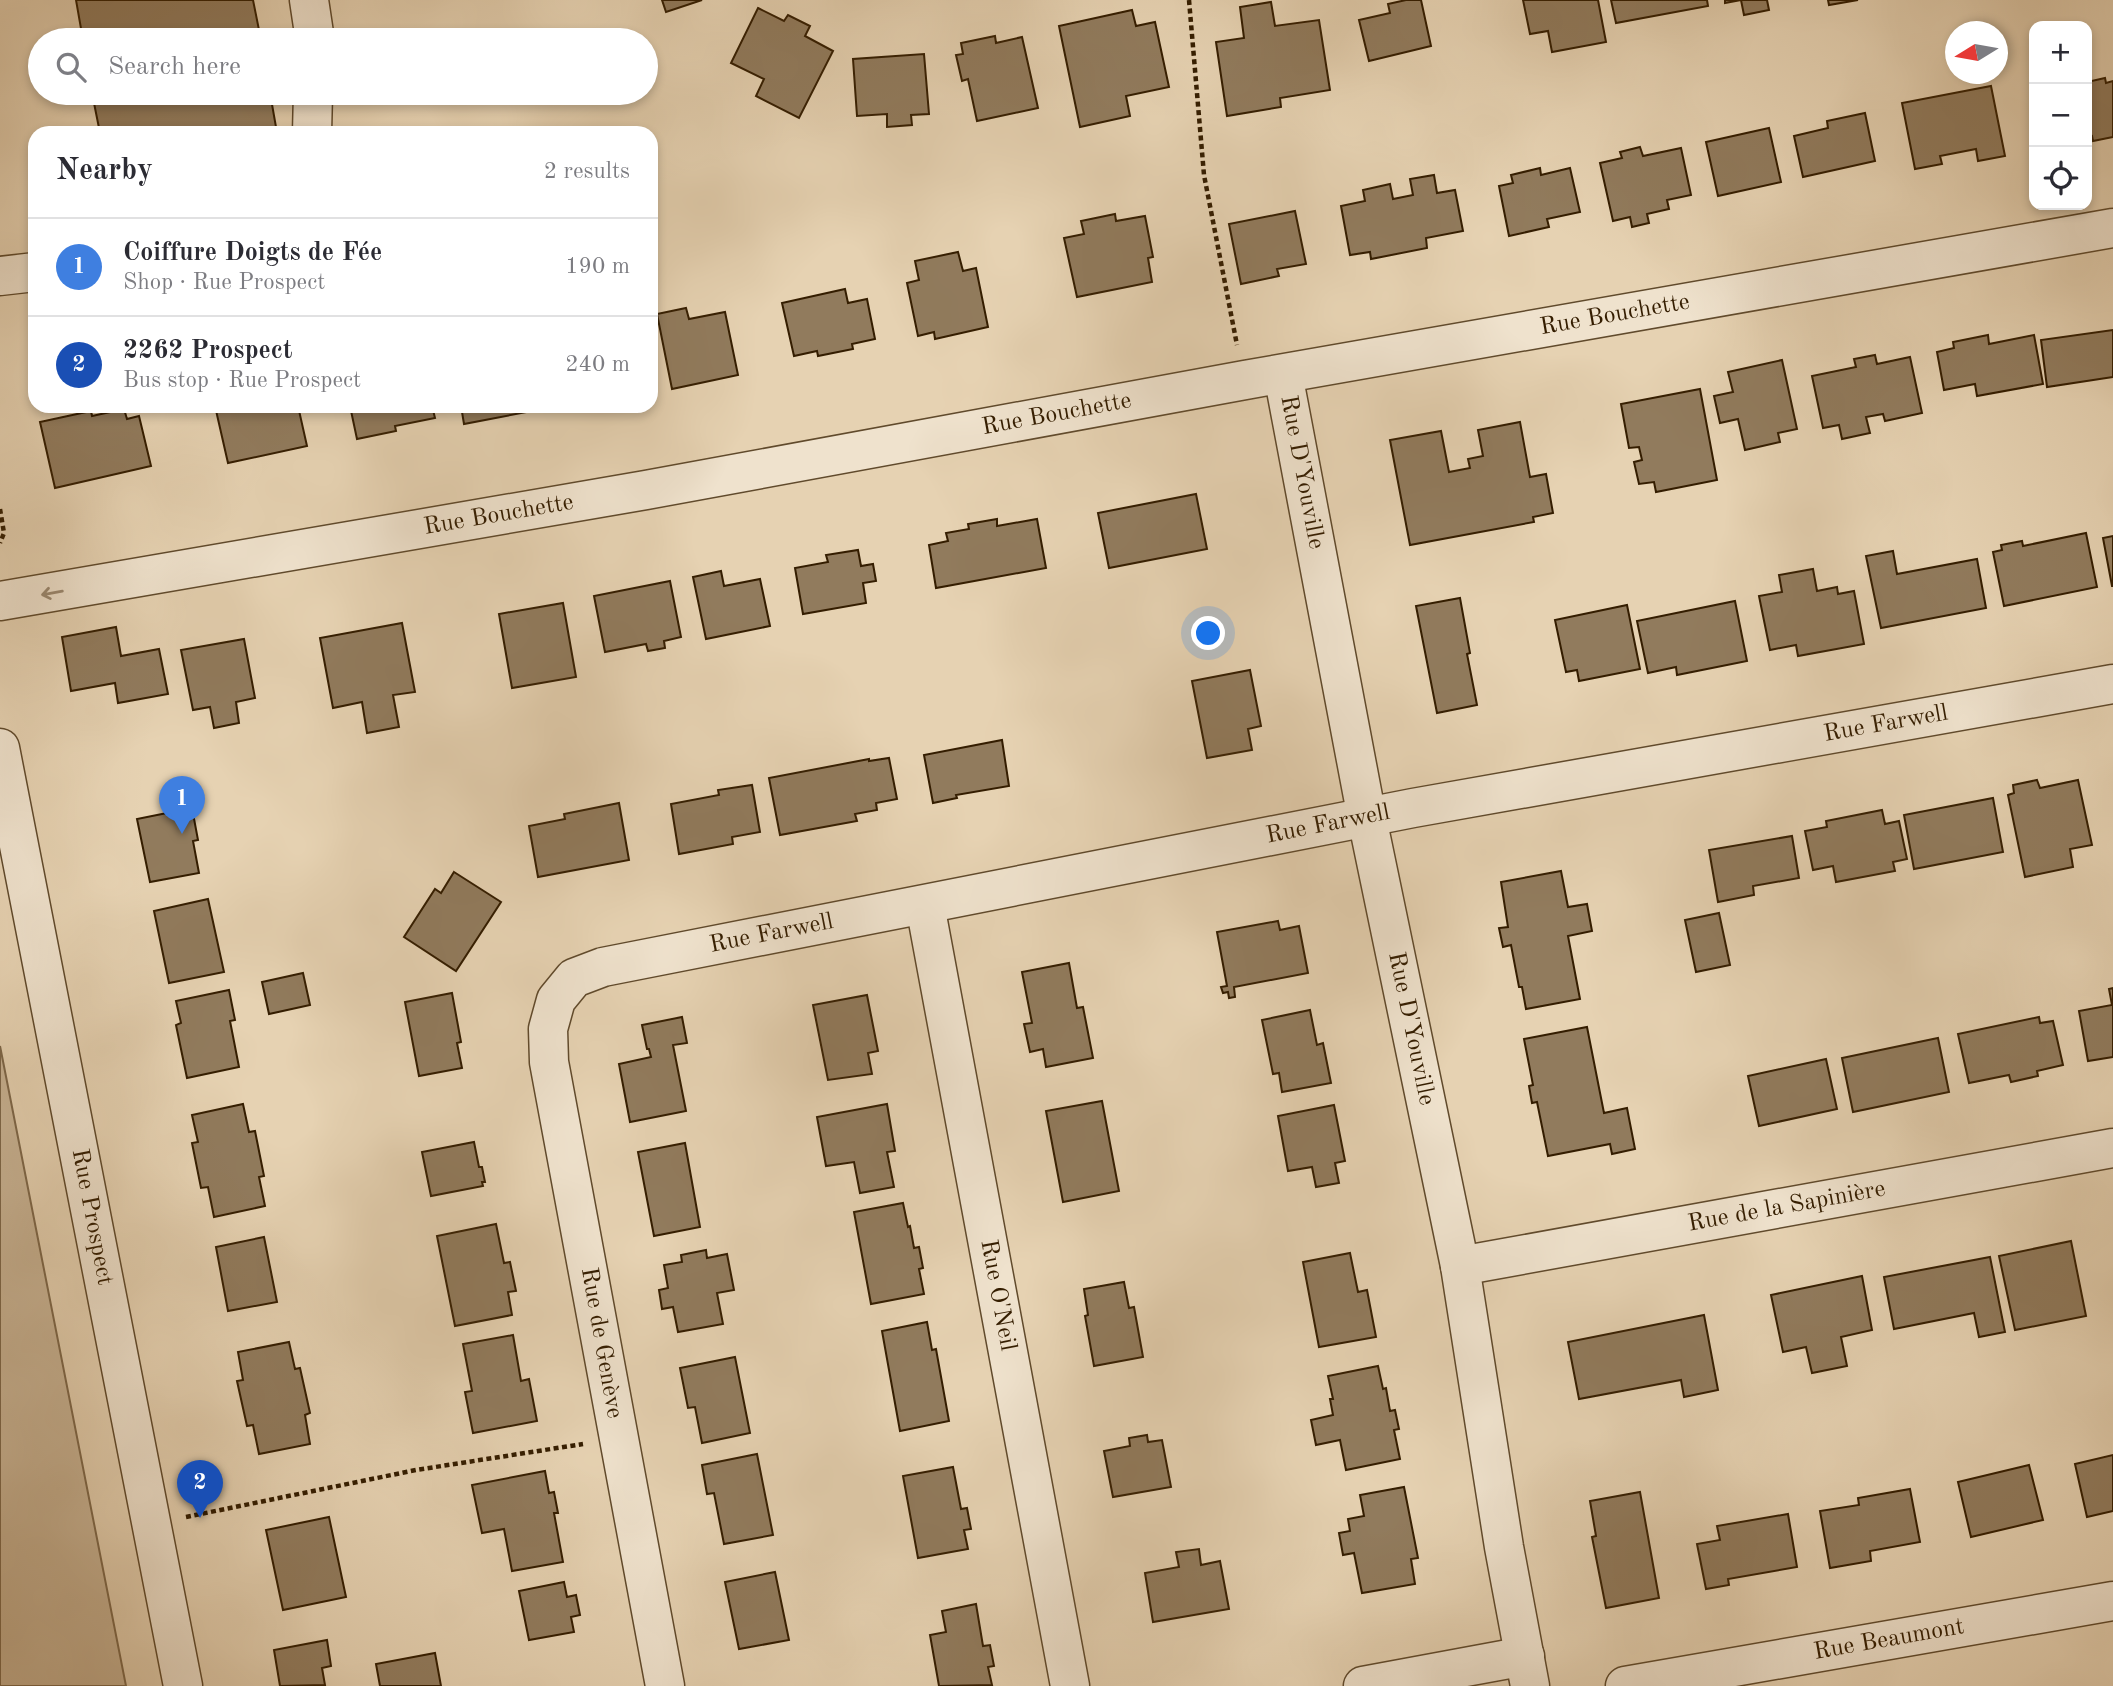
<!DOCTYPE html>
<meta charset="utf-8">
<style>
body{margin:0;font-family:"Old Standard TT",serif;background:#f7f7f7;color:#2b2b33}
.controls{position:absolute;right:21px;top:21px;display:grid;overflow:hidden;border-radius:14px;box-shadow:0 4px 10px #0003}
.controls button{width:63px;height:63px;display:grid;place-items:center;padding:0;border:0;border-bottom:2px solid #e1e1e2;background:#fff;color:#2b2b33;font:35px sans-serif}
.compass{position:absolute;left:1945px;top:21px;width:63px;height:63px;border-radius:50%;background:#fff;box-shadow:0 4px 10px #0003;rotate:259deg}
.you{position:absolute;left:1209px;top:634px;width:24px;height:24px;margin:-18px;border:5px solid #fff;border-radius:50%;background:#1a73e8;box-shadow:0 0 0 10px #1a73e833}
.badge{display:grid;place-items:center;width:46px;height:46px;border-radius:50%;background:#b45309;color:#fff;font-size:23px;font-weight:700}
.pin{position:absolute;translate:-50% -58px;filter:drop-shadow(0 2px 4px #0008)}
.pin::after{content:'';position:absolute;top:37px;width:24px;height:21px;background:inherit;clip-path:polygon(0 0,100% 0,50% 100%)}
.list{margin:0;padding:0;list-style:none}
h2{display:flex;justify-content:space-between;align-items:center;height:91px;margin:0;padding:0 28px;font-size:30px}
h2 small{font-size:23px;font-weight:400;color:#7c7c81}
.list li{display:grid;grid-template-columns:46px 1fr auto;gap:21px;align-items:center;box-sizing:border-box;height:98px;padding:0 28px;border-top:2px solid #e1e1e2}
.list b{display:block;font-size:26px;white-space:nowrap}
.list p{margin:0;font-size:23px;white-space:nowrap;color:#7c7c81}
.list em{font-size:23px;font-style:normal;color:#7c7c81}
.icon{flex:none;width:38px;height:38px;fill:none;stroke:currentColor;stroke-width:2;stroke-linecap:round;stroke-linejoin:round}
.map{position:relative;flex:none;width:2113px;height:1686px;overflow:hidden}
.search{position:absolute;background:#fff;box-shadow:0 4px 10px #0003;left:28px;top:28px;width:630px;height:77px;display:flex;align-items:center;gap:18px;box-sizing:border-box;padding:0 24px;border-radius:38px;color:#7c7c81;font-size:26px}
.panel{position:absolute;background:#fff;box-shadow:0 4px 10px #0003;left:28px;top:126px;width:630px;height:287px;border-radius:21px}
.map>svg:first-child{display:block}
</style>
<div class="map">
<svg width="2113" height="1686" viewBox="0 0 2113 1686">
<rect width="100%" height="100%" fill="#e6d2b2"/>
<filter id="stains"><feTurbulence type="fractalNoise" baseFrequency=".00286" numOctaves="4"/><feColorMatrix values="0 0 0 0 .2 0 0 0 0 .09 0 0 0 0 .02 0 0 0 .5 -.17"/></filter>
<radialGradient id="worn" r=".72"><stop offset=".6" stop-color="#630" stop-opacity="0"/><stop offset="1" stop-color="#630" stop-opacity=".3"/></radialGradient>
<path fill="#c8b394" stroke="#7e684a" stroke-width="2" d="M0,1046L126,1686H0Z"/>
<g fill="#917b5d" stroke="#341d00" stroke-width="2">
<path d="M76,0H253L261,40H83Z"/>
<path d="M662,0H702L666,12Z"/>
<path d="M1406,0H1421L1431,46L1369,61L1359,20L1390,13L1388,4Z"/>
<path d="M1523,0H1598L1606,42L1552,52L1548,31L1530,34Z"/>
<path d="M1611,0H1707L1708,6L1616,23Z"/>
<path d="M1725,0H1767L1769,10L1744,15L1741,0L1725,3Z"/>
<path d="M1828,0H1858L1829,5Z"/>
<path d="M1271,2L1275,26L1319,20L1330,90L1280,98L1281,107L1227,116L1216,42L1244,38L1240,7Z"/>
<path d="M758,8L784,21L788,15L810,26L805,36L833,51L799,118L756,96L764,79L731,63Z"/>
<path d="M1132,10L1136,26L1155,22L1169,87L1126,96L1130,116L1080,127L1059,26Z"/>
<path d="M995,36L996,43L1022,37L1038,108L977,121L968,79L962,81L956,55L963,54L961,43Z"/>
<path d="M924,54L929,114L911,115L912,125L887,127V114L857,116L853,59Z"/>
<path d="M2105,78L2106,83L2113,81V137L2093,141L2092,136L2087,137V82Z"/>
<path d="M1991,86L2005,156L1978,161L1976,149L1940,156L1942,164L1915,169L1902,103Z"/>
<path d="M92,93H270L276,127L244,133H100Z"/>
<path d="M1865,113L1875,161L1803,177L1794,136L1828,128L1827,121Z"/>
<path d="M1769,128L1781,182L1718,196L1706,142Z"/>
<path d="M1640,147L1643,156L1681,148L1691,195L1667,200L1669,209L1647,214L1649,223L1632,227L1630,217L1613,221L1600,163L1622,158L1620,152Z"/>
<path d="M1540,168L1541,175L1570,168L1580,212L1547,219L1549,227L1509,236L1499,186L1513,183L1511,175Z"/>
<path d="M1434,175L1437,193L1455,190L1463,231L1426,238L1427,248L1371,259L1370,252L1350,255L1341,206L1365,201L1363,190L1390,184L1393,199L1413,195L1410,179Z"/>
<path d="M1295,211L1306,264L1277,269L1279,276L1241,284L1229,224Z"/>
<path d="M1115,214L1116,221L1145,216L1153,257L1148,258L1152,282L1077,297L1064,238L1084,234L1081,221Z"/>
<path d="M958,252L963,271L976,268L988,327L935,339L934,332L918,336L907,283L919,280L915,261Z"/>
<path d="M845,289L848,303L867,299L875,339L852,344L853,349L818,356L817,351L794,356L782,303Z"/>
<path d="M686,308L689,319L725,312L738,375L672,389L657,314Z"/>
<path d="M2113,330V377L2047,387L2041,340Z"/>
<path d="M1988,335L1989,344L2034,335L2043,384L1977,396L1975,384L1944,390L1937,352L1954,348L1953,342Z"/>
<path d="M1875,355L1877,364L1910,357L1922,413L1885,421L1883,414L1866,417L1870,433L1842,439L1839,425L1823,428L1812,376L1856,367L1854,359Z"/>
<path d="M1782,360L1797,429L1778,433L1780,442L1745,450L1738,419L1720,423L1714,396L1733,392L1728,372Z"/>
<path d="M1700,389L1717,480L1656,492L1654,482L1639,484L1634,462L1642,460L1639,447L1629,448L1621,404Z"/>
<path d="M215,406H298L307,446L228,463Z"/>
<path d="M350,406H432L435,418L395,426L396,431L357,439Z"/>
<path d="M461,406H531L532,411L464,424Z"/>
<path d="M560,406H583L561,410Z"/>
<path d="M124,409L127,419L139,416L151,466L55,488L40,422L91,411L92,416Z"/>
<path d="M1520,422L1530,477L1546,474L1553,513L1533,517L1534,522L1410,545L1390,440L1441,431L1449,472L1470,468L1468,459L1483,456L1478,430Z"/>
<path d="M1196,494L1207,549L1109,568L1098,513Z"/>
<path d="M997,519V526L1037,519L1046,568L936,588L929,545L948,541L946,533L969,529L968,524Z"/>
<path d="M2086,533L2097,587L2004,606L1993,552L2002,550L2001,545L2022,541L2023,546Z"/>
<path d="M2113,536V586H2112L2103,538Z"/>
<path d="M858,550L861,566L873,564L876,581L863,583L866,603L803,614L795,568L828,562L826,555Z"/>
<path d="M1893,551L1897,574L1977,559L1986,608L1881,628L1866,556Z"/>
<path d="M1813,569L1817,591L1837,587L1838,594L1854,591L1864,644L1798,656L1796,645L1770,650L1759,596L1782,592L1779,575Z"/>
<path d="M721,571L724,586L760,579L770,626L706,639L693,577Z"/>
<path d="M670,581L681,637L664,641L665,648L648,651L646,644L605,652L594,596Z"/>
<path d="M1460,598L1470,653L1467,654L1477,705L1437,713L1416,606Z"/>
<path d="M1735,601L1747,661L1677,675L1676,667L1648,673L1637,621Z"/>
<path d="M563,603L576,677L512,688L499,614Z"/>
<path d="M1627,605L1640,669L1579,681L1577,670L1566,672L1555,620Z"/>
<path d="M402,623L415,692L393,695L399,727L367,733L362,702L333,708L320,638Z"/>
<path d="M116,627L121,656L159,649L168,694L118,703L115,683L71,691L62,637Z"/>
<path d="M244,639L255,698L236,702L239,723L214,728L210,707L193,710L181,650Z"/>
<path d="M1250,670L1261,726L1248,729L1252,750L1207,758L1192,681Z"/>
<path d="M1002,740L1009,786L956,795L957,798L933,803L924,755Z"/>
<path d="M889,758L897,799L876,803L877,810L855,814L857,821L780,835L769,778L869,759V761Z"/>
<path d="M2037,780L2040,788L2078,780L2092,845L2070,849L2073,867L2025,877L2008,795L2014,793L2013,785Z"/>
<path d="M752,785L760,832L732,837L733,844L679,854L671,804L719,795L718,790Z"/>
<path d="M1993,798L2003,852L1914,869L1904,815Z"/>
<path d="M619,803L629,860L538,877L529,826L565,819L564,814Z"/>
<path d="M192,808L198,840L193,841L199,873L150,882L137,819Z"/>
<path d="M1882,810L1885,824L1899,821L1907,859L1893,862L1895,871L1836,882L1833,866L1813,870L1805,831L1827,827L1826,821Z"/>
<path d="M1792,836L1799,878L1753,886L1754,895L1718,902L1709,850Z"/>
<path d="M1561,871L1568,907L1587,904L1592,931L1568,936L1580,999L1526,1009L1522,987H1519L1511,945L1503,947L1499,928L1508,927L1501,882Z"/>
<path d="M454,872L501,902L456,971L404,937L435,889L441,893Z"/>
<path d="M208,899L224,972L169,983L154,911Z"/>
<path d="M1719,913L1730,965L1696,972L1685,920Z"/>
<path d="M1278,921L1280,930L1299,926L1308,973L1234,987L1235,997L1229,998L1228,992L1223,993L1221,987L1227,986L1217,932Z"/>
<path d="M1069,963L1077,1008L1083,1007L1093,1058L1046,1067L1043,1049L1030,1052L1024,1024L1032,1023L1022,972Z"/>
<path d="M303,973L310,1005L269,1014L262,982Z"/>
<path d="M2113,988V1057L2088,1061L2079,1011L2112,1005L2109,989Z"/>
<path d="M229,990L235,1020L230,1021L239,1067L187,1078L176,1025L181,1023L176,1001Z"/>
<path d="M452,993L461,1042L457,1043L462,1068L419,1076L405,1002Z"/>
<path d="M867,995L878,1051L868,1053L872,1074L828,1080L813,1005Z"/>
<path d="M1310,1010L1317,1045L1323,1043L1331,1083L1282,1092L1279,1073L1273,1074L1262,1020Z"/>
<path d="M682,1017L687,1043L673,1045L686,1111L630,1122L619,1064L651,1057L649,1049H647L642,1025Z"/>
<path d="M2039,1017L2040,1023L2053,1021L2063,1065L2037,1071L2038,1076L2011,1082L2009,1075L1969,1083L1958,1034Z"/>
<path d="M1587,1027L1604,1113L1627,1108L1635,1149L1612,1154L1610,1144L1548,1156L1537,1102L1532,1103L1529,1086L1533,1085L1524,1039Z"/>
<path d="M1938,1038L1949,1092L1853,1112L1842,1058Z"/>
<path d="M1826,1059L1837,1109L1759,1126L1748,1076Z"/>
<path d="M1102,1101L1119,1191L1063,1202L1046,1111Z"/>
<path d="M243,1104L249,1132L255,1131L264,1176L259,1177L265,1206L214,1217L208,1187L201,1188L192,1143L198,1142L192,1115Z"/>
<path d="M887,1104L895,1151L887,1152L894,1187L860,1193L854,1162L826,1166L817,1117Z"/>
<path d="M1334,1105L1345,1161L1335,1163L1339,1183L1316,1187L1312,1167L1288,1171L1278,1116Z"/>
<path d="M474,1142L479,1167H482L485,1182H482L483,1186L431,1196L422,1152Z"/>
<path d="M685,1143L700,1227L654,1236L638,1152Z"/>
<path d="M903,1203L908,1227L910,1226L914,1248L919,1247L923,1268L919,1269L924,1294L871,1304L854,1212Z"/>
<path d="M496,1224L504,1263L510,1262L516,1291L508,1292L512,1315L455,1326L437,1236Z"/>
<path d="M264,1237L277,1302L228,1311L216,1247Z"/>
<path d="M2071,1241L2086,1316L2015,1330L1999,1256Z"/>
<path d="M706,1250L707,1258L727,1254L734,1290L717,1293L723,1324L678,1332L673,1307L662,1309L659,1290L668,1288L664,1265L682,1262L681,1255Z"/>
<path d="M1350,1253L1358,1292L1367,1290L1376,1337L1319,1347L1303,1262Z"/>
<path d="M1990,1257L2005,1332L1979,1337L1974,1313L1894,1329L1884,1277Z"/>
<path d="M1862,1276L1872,1330L1841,1337L1847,1366L1812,1373L1806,1347L1783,1352L1771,1295Z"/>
<path d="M1124,1282L1129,1308L1134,1307L1143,1357L1094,1366L1085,1316L1088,1315L1084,1289Z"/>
<path d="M1704,1315L1718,1390L1684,1397L1681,1380L1579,1399L1568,1342Z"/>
<path d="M927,1322L932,1350L936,1349L949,1421L900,1431L882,1331Z"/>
<path d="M513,1335L521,1381L529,1379L537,1421L473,1433L465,1392L472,1391L463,1344Z"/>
<path d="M289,1342L295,1369L300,1368L310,1413L305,1415L310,1444L259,1454L253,1425L247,1426L237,1381L243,1380L238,1352Z"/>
<path d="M735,1357L750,1433L702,1443L695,1407L688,1408L680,1368Z"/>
<path d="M1378,1366L1383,1389L1386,1388L1390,1411L1395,1410L1399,1429L1394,1430L1400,1459L1346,1470L1340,1440L1316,1445L1311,1420L1333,1415L1330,1399H1333L1328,1376Z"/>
<path d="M1147,1435L1148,1442L1162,1440L1171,1487L1113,1497L1104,1451L1130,1446L1129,1438Z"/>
<path d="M757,1454L773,1535L724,1544L714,1493L707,1494L702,1465Z"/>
<path d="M2113,1455V1511L2087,1517L2075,1464Z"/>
<path d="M2029,1465L2043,1520L1971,1537L1958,1482Z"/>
<path d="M953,1467L961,1509L967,1508L971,1529L964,1530L968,1549L918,1558L903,1476Z"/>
<path d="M545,1471L549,1493L554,1492L558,1513H554L563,1562L512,1571L504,1529L482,1533L472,1485Z"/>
<path d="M1404,1487L1418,1558L1411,1559L1415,1584L1362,1593L1354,1553L1343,1555L1339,1533L1350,1531L1348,1519L1364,1516L1360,1495Z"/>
<path d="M1910,1489L1920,1542L1870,1551L1871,1561L1830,1568L1820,1511L1859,1505L1858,1498Z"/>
<path d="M1640,1492L1659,1598L1606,1608L1592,1537L1596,1536L1590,1501Z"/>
<path d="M1788,1514L1797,1567L1728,1579L1729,1585L1706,1589L1697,1544L1720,1540L1717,1526Z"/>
<path d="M329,1517L346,1597L283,1610L266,1530Z"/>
<path d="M1199,1549L1201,1565L1220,1561L1229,1609L1153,1622L1145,1573L1179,1567L1176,1552Z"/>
<path d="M775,1572L789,1640L739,1649L725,1582Z"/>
<path d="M564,1582L567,1597L576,1595L580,1615L571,1617L574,1632L529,1640L519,1591Z"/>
<path d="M976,1604L983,1646L990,1645L994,1666L988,1667L992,1685L939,1686L930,1635L946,1632L942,1611Z"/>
<path d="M327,1640L331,1666L322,1668L325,1685L280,1686L274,1650Z"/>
<path d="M435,1653L441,1686H380L376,1664Z"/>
</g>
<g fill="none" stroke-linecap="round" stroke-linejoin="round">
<defs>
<g id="minor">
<path d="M309,0L315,40"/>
<path d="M312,133L313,93"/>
<path d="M0,276L35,272"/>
<path id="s1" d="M1283,374L1367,818L1460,1266L1504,1547L1530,1686"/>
<path id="s2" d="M0,601L646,490L1245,380L2113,228"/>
<path id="s3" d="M0,748L183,1686"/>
<path id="s4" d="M925,905L1070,1686"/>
<path id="s5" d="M1460,1266L2113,1148"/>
<path id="s6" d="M665,1686L549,1062L548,1029L556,1000L574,978L603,967L1413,808L2113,684"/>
<path d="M1363,1686L1525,1656"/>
<path id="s7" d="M1625,1686L2113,1601"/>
</g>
</defs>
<use href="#minor" stroke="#604a2c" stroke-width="41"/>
<g stroke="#341d00" stroke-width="4.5" stroke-dasharray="5 3.5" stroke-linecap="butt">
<path d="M1189,0L1204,175L1237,345"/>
<path d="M0,509L4,533L0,543"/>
<path d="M186,1517L416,1470L583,1444"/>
</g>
<use href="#minor" stroke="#efe2cd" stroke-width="38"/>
</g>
<defs><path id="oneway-shaft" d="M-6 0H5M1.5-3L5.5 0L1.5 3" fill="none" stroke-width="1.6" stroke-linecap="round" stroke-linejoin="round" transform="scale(1.75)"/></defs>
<use stroke="#9b8971" href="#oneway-shaft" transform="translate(52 593) rotate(170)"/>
<g text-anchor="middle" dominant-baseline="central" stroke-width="6" stroke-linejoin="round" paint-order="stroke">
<g font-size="24" fill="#341d00" stroke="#efe2cd">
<text stroke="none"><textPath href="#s2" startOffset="1640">Rue Bouchette</textPath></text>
<text stroke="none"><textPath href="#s2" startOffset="1073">Rue Bouchette</textPath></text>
<text stroke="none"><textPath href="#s1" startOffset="100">Rue D'Youville</textPath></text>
<text stroke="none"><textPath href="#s2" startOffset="506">Rue Bouchette</textPath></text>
<text stroke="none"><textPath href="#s6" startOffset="2063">Rue Farwell</textPath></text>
<text stroke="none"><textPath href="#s6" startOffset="1496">Rue Farwell</textPath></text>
<text stroke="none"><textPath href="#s6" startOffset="929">Rue Farwell</textPath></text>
<text stroke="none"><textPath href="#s1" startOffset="667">Rue D'Youville</textPath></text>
<text stroke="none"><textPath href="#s5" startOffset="332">Rue de la Sapinière</textPath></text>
<text stroke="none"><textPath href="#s3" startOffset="478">Rue Prospect</textPath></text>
<text stroke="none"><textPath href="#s4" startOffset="397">Rue O'Neil</textPath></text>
<text transform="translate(601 1343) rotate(80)">Rue de Genève</text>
<text stroke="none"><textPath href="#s7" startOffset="268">Rue Beaumont</textPath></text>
</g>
</g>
<rect width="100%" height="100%" filter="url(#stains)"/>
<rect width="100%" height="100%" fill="url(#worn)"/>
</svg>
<div class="controls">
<button>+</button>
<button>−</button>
<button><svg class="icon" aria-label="locate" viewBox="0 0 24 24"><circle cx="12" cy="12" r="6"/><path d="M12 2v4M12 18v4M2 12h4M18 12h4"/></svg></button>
</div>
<svg class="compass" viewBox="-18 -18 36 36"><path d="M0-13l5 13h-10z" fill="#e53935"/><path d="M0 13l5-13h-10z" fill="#7c7c81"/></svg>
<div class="you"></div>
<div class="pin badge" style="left:182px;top:834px;background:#3f7fe0">1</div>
<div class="pin badge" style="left:200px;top:1518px;background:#1a4fb4">2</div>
<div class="search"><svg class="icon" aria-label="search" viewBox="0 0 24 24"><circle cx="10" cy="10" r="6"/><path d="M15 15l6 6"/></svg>Search here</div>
<section class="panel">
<h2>Nearby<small>2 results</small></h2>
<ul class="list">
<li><span class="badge" style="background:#3f7fe0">1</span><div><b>Coiffure Doigts de Fée</b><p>Shop · Rue Prospect</p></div><em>190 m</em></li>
<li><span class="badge" style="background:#1a4fb4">2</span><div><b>2262 Prospect</b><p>Bus stop · Rue Prospect</p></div><em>240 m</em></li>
</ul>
</section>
</div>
